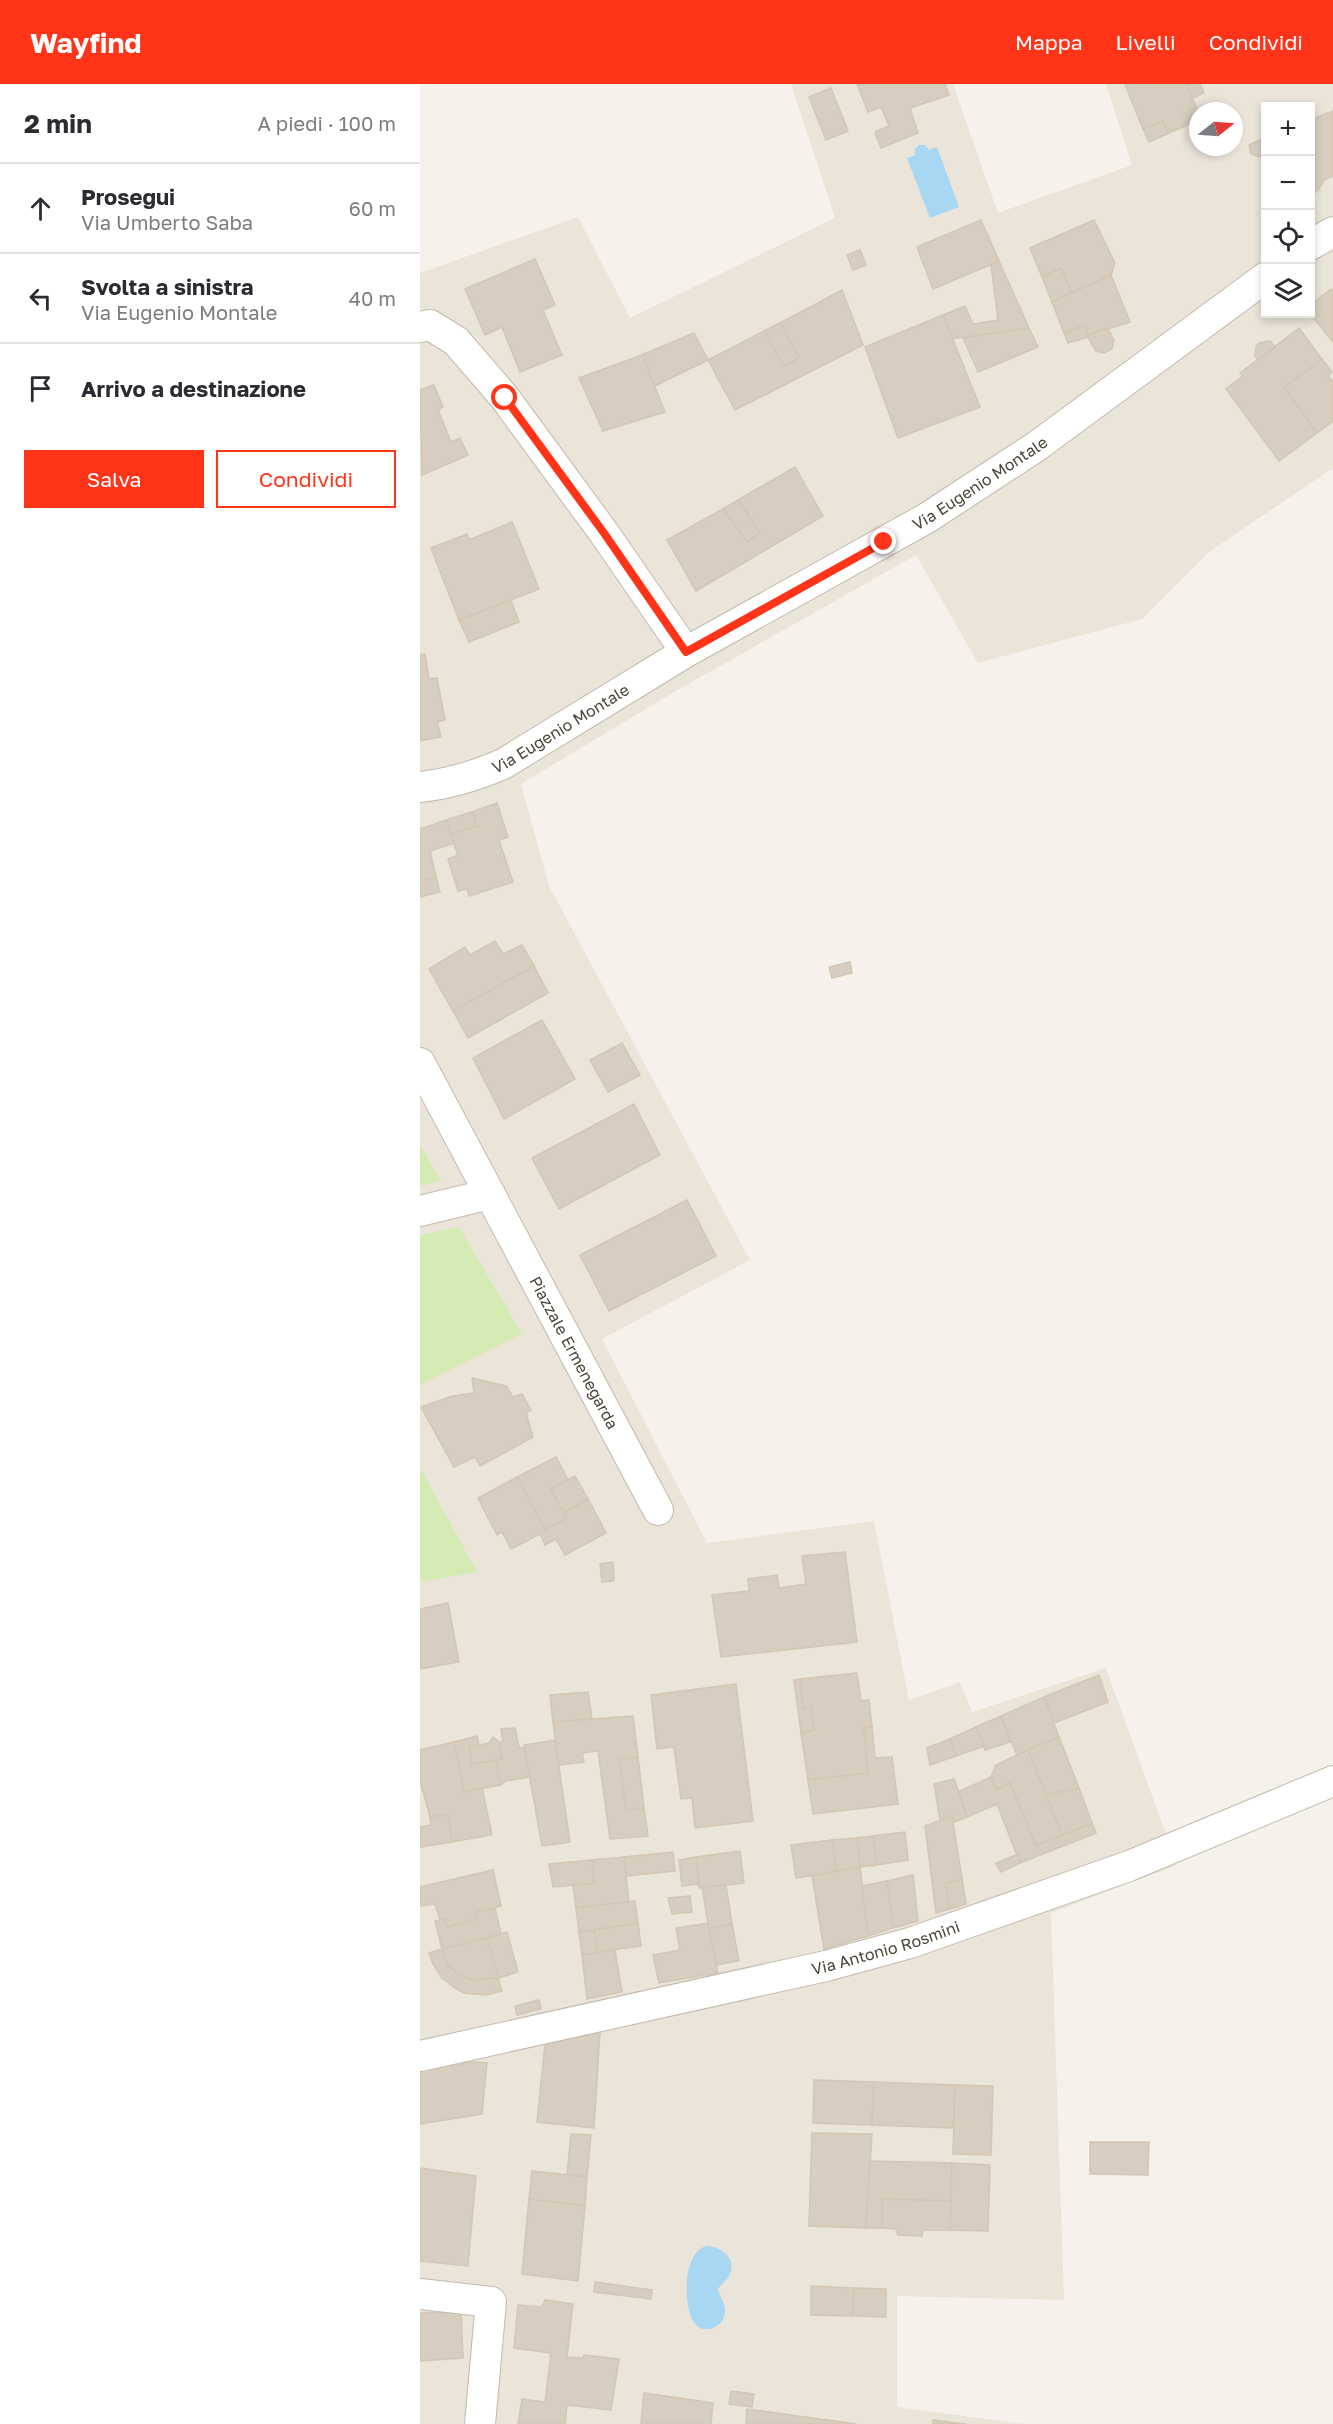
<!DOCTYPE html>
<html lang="it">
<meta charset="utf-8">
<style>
body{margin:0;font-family:"Golos Text",sans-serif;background:#f7f7f7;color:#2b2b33}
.controls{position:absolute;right:18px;top:18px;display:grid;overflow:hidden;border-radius:0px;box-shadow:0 3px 9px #0003}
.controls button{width:54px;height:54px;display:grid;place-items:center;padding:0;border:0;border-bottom:2px solid #e1e1e2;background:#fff;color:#2b2b33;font:30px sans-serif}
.compass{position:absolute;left:769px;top:18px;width:54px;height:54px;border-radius:50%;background:#fff;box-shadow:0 3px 9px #0003;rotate:73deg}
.stop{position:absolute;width:18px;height:18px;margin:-14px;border:4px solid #ff3419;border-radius:50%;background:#fff}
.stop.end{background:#ff3419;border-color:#fff;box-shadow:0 2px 6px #0008}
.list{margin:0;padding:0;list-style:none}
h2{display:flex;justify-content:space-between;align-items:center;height:78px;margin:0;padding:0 24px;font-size:26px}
h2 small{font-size:20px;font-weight:400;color:#7c7c81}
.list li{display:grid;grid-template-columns:39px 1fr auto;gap:18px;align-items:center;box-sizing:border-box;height:90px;padding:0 24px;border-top:2px solid #e1e1e2}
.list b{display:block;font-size:22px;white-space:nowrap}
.list p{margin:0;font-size:20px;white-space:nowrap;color:#7c7c81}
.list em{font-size:20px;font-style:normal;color:#7c7c81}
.actions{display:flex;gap:12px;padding:18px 24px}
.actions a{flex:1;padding:14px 0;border:2px solid #ff3419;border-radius:0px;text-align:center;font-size:21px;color:#ff3419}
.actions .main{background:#ff3419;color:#fff}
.icon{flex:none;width:33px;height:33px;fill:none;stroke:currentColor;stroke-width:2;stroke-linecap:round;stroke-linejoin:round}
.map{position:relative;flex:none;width:913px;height:2340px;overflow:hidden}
header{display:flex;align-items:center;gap:36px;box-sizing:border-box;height:84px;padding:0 30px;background:#ff3419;color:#fff}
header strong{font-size:28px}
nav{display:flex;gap:33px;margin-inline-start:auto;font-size:21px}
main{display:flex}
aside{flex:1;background:#fff}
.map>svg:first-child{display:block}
</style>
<header>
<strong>Wayfind</strong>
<nav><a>Mappa</a><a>Livelli</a><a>Condividi</a></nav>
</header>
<main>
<aside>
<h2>2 min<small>A piedi · 100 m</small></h2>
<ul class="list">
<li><svg class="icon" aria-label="ahead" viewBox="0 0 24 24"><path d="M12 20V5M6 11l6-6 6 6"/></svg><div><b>Prosegui</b><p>Via Umberto Saba</p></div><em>60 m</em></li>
<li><svg class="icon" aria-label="left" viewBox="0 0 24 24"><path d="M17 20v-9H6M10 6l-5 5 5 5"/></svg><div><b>Svolta a sinistra</b><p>Via Eugenio Montale</p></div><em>40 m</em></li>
<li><svg class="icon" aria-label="arrive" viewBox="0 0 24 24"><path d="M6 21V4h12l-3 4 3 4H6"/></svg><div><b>Arrivo a destinazione</b></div></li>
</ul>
<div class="actions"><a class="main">Salva</a><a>Condividi</a></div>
</aside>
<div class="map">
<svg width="913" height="2340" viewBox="0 0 913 2340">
<rect width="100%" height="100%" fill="#f6f2eb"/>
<path fill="#eae4d9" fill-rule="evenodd" d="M371,0H533L578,129L712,81L686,0H913V384L789,468L722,535L558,579L496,471L256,607L101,700L129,802L330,1176L182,1255L287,1459L454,1437L489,1616L540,1598L552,1628L686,1584L757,1781L631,1829L644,2216L477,2212V2323L604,2340H0V189L158,133L210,234L415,134ZM846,22H890V230H846ZM778,27H814V63H778Z"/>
<g fill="#d4ebb4">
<path d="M0,1061L21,1097L0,1102Z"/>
<path d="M39,1143L102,1250L0,1301V1151Z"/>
<path d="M0,1384L57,1488L0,1498Z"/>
</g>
<g fill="#a7d7f3">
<path d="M499,61H505L509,66L517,63L539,123L510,134L487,74L495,71V65Z"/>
<path d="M286,2162C303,2162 319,2177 308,2194C305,2198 301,2200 298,2205C299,2212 305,2218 305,2226C306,2244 282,2253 273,2237C263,2218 263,2169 286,2162Z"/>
</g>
<g fill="#d8cec0" stroke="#d3c6b3" stroke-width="1.5">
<path d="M437,0H525L529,11L490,24L498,49L461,64L455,48L469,42L461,23L448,28Z"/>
<path d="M705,0H767L778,28V37L758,45L747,46L743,37L723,45Z"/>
<path d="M767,0H780L784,9L772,15Z"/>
<path d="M411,4L428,47L406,56L389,13Z"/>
<path d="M913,27V92L904,96L899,105L890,113V36Z"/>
<path d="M743,37L747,46L758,45L729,58L723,45Z"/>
<path d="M846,53V79L844,74L831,70L829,61Z"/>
<path d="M561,136L579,177L513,205L497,163Z"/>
<path d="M674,136L695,179L691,191L652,209L641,184L622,193L610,164Z"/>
<path d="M440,166L446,181L433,186L427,171Z"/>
<path d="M115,175L135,221L123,226L142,271L100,288L82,243L65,251L45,205Z"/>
<path d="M579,177L609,244L532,255L523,231L545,222L553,240L578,236L571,181Z"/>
<path d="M641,184L652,209L632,218L622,193Z"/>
<path d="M691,191L710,238L668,251L665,241L644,249L632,218Z"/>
<path d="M911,205L913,208V258L890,230V221Z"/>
<path d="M422,206L443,261L315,326L288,276L344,247L364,282L379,274L360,239Z"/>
<path d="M523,231L560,323L478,354L445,263Z"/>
<path d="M360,239L379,274L364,282L344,247Z"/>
<path d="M665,241L668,251L684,245L689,246L694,256L692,265L684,269L676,267L668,253L648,259L644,249Z"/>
<path d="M609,244L618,263L558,288L543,254Z"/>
<path d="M879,244L902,275L864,303L897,349L859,377L806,305L823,292L820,289Z"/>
<path d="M274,249L288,276L235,302L222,271Z"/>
<path d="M850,257L855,263L838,276L835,272L836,263L839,259Z"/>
<path d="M222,271L245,328L183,347L159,294Z"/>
<path d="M902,275L912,288L908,292L913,298V337L897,349L864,303Z"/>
<path d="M14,301L23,323L18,326L31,358L40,354L48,371L2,391L0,306Z"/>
<path d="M375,383L403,432L276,507L247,456L303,425L327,458L340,449L318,416Z"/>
<path d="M318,416L340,449L327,458L303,425Z"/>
<path d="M92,438L119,505L39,536L11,464L47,450L49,456Z"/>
<path d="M91,516L99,538L49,558L39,536Z"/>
<path d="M5,570L9,595L17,594L25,636L17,638L21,653L0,657V571Z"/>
<path d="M77,719L88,753L79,756L93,798L49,812L47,805L38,807L28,775L38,771L30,750L57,742L52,728Z"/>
<path d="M52,728L57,742L30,750L26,736Z"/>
<path d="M26,736L34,759L10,767L16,793L0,797V745Z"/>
<path d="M16,793L20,808L0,813V797Z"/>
<path d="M75,857L83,870L102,861L114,882L33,927L9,885L45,863L50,871Z"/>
<path d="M430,878L432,889L412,894L409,883Z"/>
<path d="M114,882L128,909L48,954L33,927Z"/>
<path d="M122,936L155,995L84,1035L53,974Z"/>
<path d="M202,959L220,991L188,1008L170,976Z"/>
<path d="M214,1020L240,1071L139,1125L112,1074Z"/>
<path d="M267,1116L296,1172L189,1227L160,1171Z"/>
<path d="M52,1294L86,1302L93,1313L102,1310L111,1326L106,1329L113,1353L60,1382L55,1373L34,1383L1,1323L33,1312L54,1309Z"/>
<path d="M136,1373L148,1396L131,1405L147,1434L125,1446L97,1393Z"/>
<path d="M155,1392L168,1415L144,1429L131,1405Z"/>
<path d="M97,1393L125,1446L147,1434L144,1429L168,1415L186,1449L145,1471L136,1455L125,1461L120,1450L91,1465L82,1448L77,1451L58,1414Z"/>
<path d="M425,1468L437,1558L301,1573L292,1511L329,1507L328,1495L357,1491L359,1504L386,1500L382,1472Z"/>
<path d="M193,1478L194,1497L182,1498L180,1480Z"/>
<path d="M28,1519L39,1578L0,1585V1525Z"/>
<path d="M437,1589L441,1617L449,1616L452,1643H444L448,1689L388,1696L381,1649L394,1646L391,1624H383L380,1595Z"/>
<path d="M679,1591L688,1618L634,1639L624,1613Z"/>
<path d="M380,1595L383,1624H391L394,1646L381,1649L374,1596Z"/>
<path d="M316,1600L333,1737L275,1744L272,1714L261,1715L254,1663L237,1665L231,1611Z"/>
<path d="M168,1608L172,1635L133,1638L130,1611Z"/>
<path d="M624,1613L639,1653L597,1671L581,1632Z"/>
<path d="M213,1632L218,1673L200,1676L206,1726L224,1724L228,1752L190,1755L178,1667L162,1669L164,1678L139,1681L133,1638Z"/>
<path d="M581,1632L590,1658L565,1666L556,1643Z"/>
<path d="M444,1643H452L455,1674L472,1673L478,1720L393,1730L388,1696L448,1689Z"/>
<path d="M556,1643L564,1662L536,1672L530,1655Z"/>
<path d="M95,1644L99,1664L105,1663L110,1693L86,1697L81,1701L75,1676L82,1675L79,1658H83L81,1645Z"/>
<path d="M57,1652L59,1661L49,1663L52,1680L75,1676L81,1701L44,1708L34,1658Z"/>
<path d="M73,1653L79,1658L82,1675L52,1680L49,1663L69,1659Z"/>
<path d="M639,1653L659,1704L626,1711L608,1666Z"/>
<path d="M530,1655L536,1672L510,1681L507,1664Z"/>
<path d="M135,1656L150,1758L122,1762L104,1661Z"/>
<path d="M34,1658L44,1708L62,1704L72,1751L32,1758L28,1730L10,1733L0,1697V1666Z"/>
<path d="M608,1666L642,1751L616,1762L590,1699L576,1706L571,1693L576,1681Z"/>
<path d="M218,1673L224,1724L206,1726L200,1676Z"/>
<path d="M571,1693L576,1706L590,1699L616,1762L672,1739L676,1749L600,1779L577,1720L547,1733L538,1708Z"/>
<path d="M534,1695L547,1733L534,1738L532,1732L520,1736L514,1700Z"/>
<path d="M659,1704L672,1739L642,1751L626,1711Z"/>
<path d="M28,1730L32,1758L0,1763V1743L11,1741L10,1733Z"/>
<path d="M532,1732L542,1795L526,1799L530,1825L516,1829L505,1742Z"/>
<path d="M485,1748L488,1776L457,1781L453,1752Z"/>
<path d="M453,1752L457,1781L440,1783L437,1754Z"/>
<path d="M437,1754L440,1783L416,1788L412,1756Z"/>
<path d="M412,1756L416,1788L376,1794L371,1761Z"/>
<path d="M320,1767L324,1799L279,1804L276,1773Z"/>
<path d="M253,1768L255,1787L206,1792L204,1773Z"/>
<path d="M598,1770L600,1779L581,1788L576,1779Z"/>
<path d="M204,1773L209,1818L156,1824L153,1801L174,1799L172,1776Z"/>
<path d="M276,1773L279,1800L262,1802L259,1776Z"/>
<path d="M172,1776L174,1799L133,1803L129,1780Z"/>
<path d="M440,1783L448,1852L404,1865L392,1792Z"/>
<path d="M73,1786L81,1822L56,1828L57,1835L27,1843L24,1835L20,1836L15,1820L1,1822L0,1803Z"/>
<path d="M493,1791L498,1837L473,1844L467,1797Z"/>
<path d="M542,1795L546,1820L530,1825L526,1799Z"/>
<path d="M467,1797L473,1844L448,1852L442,1802Z"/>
<path d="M306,1801L312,1840L289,1845L282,1803Z"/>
<path d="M270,1812L272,1828L252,1830L248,1814Z"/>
<path d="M215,1817L218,1839L159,1848L156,1824Z"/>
<path d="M75,1824L81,1850L22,1865L15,1837L24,1835L27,1843L57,1835L56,1828Z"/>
<path d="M218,1839L221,1862L177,1868L174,1846Z"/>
<path d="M288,1839L298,1889L239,1899L233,1871L260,1866L256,1844Z"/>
<path d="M312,1840L319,1877L297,1881L289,1845Z"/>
<path d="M174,1846L177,1868L162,1871L159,1848Z"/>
<path d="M87,1848L98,1888L78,1894L67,1854Z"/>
<path d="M67,1854L78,1894L52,1896L39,1891L27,1880L22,1865Z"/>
<path d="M22,1865L27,1880L39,1891L52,1896L78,1894L82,1907L66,1911L44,1909L35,1904L22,1894L13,1880L9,1869Z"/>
<path d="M195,1866L202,1908L167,1915L162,1871Z"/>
<path d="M119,1916L121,1925L97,1931L95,1922Z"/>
<path d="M180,1948L174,2044L117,2038L125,1960Z"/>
<path d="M53,1978L67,1979L62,2030L0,2040V1986Z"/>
<path d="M394,1996L454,1998L452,2041L393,2039Z"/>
<path d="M454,1998L535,2001L533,2044L452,2041Z"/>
<path d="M535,2001L573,2002L571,2071L533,2070Z"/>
<path d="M392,2049L452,2050L446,2144L389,2142Z"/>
<path d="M151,2050L171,2051L167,2093L147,2091Z"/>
<path d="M670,2058H729L728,2091L670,2090Z"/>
<path d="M450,2077L532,2079L531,2117L462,2115V2144H446Z"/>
<path d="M532,2079L570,2081L568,2147L530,2146Z"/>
<path d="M0,2084L56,2092L48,2182L0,2177Z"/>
<path d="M112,2087L167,2093L165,2122L109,2115Z"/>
<path d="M109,2115L165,2122L158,2197L102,2190Z"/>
<path d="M462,2115L531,2117L530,2146H503L502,2152L478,2151L476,2145L462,2144Z"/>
<path d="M175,2198L232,2206L231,2215L174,2208Z"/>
<path d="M391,2202L434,2204L433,2232L391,2231Z"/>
<path d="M434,2204L466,2205V2233L433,2232Z"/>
<path d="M125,2216L153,2220L147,2273L163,2274L164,2271L199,2275L191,2326L147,2321L145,2340H98L102,2315L125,2318L131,2269L94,2264L98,2221L122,2223Z"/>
<path d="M41,2228L43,2274L0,2277V2229Z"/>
<path d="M311,2307L334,2310L332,2323L309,2320Z"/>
<path d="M224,2309L293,2319L291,2340H221Z"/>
<path d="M327,2325L436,2340H326Z"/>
<path d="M513,2336L546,2340H513Z"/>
</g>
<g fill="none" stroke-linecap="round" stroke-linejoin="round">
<defs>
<g id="minor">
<path d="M890,161L913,148"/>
<path d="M0,243L10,241L36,257L85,314L184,449L266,568"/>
<path id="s1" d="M0,703C30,700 55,692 83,680L266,568L507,434L617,362L846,193"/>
<path id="s2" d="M0,979L238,1426"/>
<path d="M0,1127L70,1110"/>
<path id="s3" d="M0,1972L406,1882L490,1859L709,1782L913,1697"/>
<path d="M0,2210L71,2218L60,2340"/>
</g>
</defs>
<use href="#minor" stroke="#c2baad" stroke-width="32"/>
<use href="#minor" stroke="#fff" stroke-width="30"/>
</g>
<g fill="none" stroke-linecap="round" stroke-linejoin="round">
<path stroke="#ff3419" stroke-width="8" d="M85,314L184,449L266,568L464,458"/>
</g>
<g text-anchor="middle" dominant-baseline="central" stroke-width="4.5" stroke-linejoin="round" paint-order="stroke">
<g font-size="16" fill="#4b4338" stroke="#fff">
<text stroke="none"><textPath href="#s1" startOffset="640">Via Eugenio Montale</textPath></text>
<text stroke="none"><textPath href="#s1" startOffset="154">Via Eugenio Montale</textPath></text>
<text stroke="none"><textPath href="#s2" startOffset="328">Piazzale Ermenegarda</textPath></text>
<text stroke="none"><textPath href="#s3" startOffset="478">Via Antonio Rosmini</textPath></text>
</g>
</g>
</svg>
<div class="controls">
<button>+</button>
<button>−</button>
<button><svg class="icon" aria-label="locate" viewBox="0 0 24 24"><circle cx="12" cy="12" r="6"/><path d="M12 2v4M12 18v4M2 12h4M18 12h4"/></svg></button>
<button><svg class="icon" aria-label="layers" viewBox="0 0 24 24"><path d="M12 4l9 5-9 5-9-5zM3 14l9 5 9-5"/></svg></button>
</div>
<svg class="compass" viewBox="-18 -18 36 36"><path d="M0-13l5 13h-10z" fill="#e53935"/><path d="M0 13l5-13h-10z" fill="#7c7c81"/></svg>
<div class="stop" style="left:85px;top:314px"></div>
<div class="stop end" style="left:464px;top:458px"></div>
</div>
</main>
